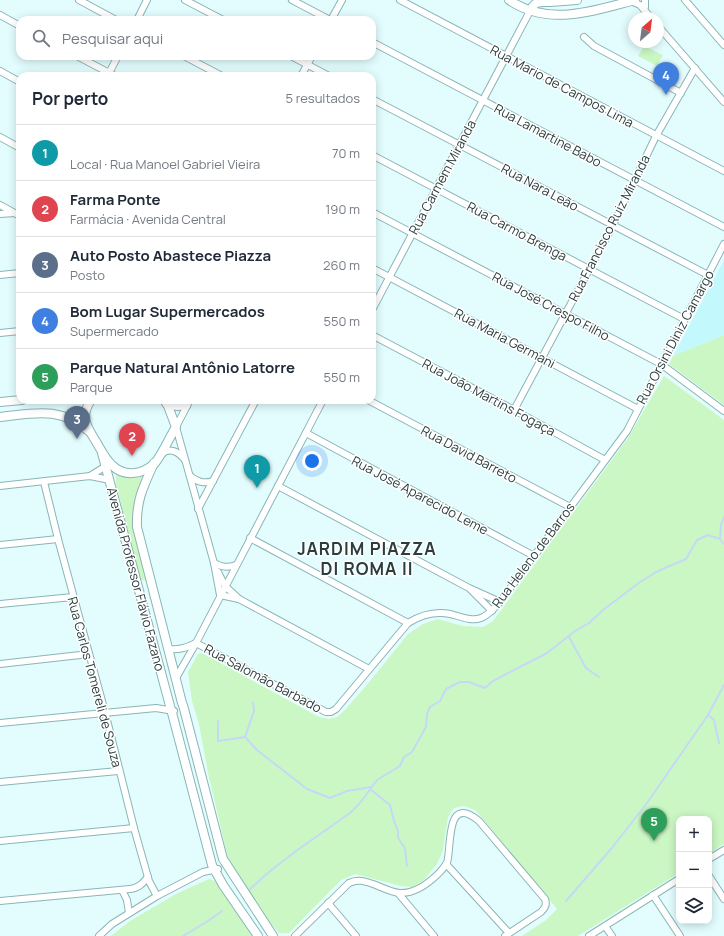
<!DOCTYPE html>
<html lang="pt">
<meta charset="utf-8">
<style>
body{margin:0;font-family:Manrope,"Noto Sans KR",sans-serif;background:#f6f6f7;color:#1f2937}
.controls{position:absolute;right:12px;bottom:12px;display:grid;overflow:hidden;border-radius:8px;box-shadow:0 2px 10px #0003}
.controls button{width:36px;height:36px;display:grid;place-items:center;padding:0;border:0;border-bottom:1px solid #e0e1e3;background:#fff;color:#1f2937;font:20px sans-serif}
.compass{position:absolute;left:628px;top:12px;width:36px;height:36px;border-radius:50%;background:#fff;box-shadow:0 2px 10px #0003;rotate:28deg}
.you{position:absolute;left:312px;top:461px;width:14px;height:14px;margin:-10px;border:3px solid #fff;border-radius:50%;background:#1a73e8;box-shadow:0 0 0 6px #1a73e833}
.badge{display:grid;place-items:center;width:26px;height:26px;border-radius:50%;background:#ea580c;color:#fff;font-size:13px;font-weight:700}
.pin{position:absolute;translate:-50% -33px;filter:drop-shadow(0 1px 2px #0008)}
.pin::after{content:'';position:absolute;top:21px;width:14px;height:12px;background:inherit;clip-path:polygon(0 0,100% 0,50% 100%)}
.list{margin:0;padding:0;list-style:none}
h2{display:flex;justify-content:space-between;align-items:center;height:52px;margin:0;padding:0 16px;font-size:17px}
h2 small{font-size:13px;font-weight:400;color:#747a83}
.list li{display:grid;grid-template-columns:26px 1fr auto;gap:12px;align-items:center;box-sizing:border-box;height:56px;padding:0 16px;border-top:1px solid #e0e1e3}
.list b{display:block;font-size:15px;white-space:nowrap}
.list p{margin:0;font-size:13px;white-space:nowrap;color:#747a83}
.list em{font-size:13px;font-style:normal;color:#747a83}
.icon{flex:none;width:22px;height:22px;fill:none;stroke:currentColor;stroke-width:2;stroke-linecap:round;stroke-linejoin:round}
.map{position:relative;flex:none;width:724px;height:936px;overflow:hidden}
.search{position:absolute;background:#fff;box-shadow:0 2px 10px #0003;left:16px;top:16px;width:360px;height:44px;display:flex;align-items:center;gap:10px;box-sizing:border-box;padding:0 14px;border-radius:12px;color:#747a83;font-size:15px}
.panel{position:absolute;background:#fff;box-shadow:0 2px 10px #0003;left:16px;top:72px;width:360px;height:332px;border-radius:12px}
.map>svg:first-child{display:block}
</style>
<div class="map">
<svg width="724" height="936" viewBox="0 0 724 936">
<rect width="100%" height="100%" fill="#e3fdfe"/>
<path fill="#c3f9fc" d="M724,260V335L673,356Z"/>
<g fill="#cbf7c4">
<path d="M644,46L663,55L657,66L638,56Z"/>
<path d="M724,335V405L669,364L673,356Z"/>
<path d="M664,376L724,420V844L709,854V819H679V873L578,936H522L546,920L557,909L484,820L475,810L464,806L454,808L448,817L443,850L437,864L424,880L412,887L401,886L355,874L341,880L289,933H279L263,914L228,858L208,773L199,724L192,701L188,672L198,654L202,653L319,717L329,719L337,717L345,710L371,680L408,634L423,624L438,619L463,626L483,627L493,621L628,438Z"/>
<path d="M116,475L125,478L141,477L142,479L138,490L134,505L133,527L146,581L140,579L116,484Z"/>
<path d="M209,879L215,881L252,936H111L130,921L176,894Z"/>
</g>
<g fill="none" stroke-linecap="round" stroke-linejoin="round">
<g stroke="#c5d9f7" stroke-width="2">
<path d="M720,539L724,544"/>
<path d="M569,637L586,668L599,677"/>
<path d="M253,702L254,711L245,737L257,750L307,789L330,798L347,791L371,787"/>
<path d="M708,715L714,720L719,743"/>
<path d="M218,721V741L245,737"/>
<path d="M370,789L390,805L394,821L398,831V838L405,848L407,866"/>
<path d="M250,889L269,872L296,851L350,813L360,803L377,780L400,766L404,757L412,752L426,727L427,714L430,707L440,701L446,689L460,682H469L485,688L493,681L547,653L575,631L589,623L603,610L640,582L658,571L686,559L697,540L708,535L720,539L721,525L724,517"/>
<path d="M566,901L611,849L647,803L708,715L724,685"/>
<path d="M183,936L208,921L222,911"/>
</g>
<defs>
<g id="street">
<path d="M79,0L116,20"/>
<path d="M185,0L223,20"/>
<path d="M292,0L330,20"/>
<path d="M400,0L724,171"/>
<path d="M685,0L724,45"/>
<path d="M631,1L640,5L651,18"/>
<path d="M645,7V0"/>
<path d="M0,15L20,26"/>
<path d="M137,20L147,0"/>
<path d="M331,20L342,0"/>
<path d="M658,26L724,102"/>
<path d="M584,37L594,46L681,93"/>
<path d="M372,42L724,227"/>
<path d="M77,56L115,76"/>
<path d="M184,56L222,76"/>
<path d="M291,56L329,76"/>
<path d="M0,71L20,82"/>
<path d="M108,75L118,56"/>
<path d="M301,76L312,56"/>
<path d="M372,99L708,275"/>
<path d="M0,137L20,148"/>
<path d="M372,155L684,319"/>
<path d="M0,205L20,216"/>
<path d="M372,212L661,364L724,411"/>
<path d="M0,214L15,213"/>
<path d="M372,268L638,409"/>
<path d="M0,275L20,273"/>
<path d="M372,310L530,11"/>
<path d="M0,333L20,331"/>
<path d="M372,335L514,410L605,460"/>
<path d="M190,400L176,427L214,563L220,595L239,599"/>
<path d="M368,400L570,507"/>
<path d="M168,406L178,407L187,406"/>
<path d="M514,410L613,225L656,136L695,68"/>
<path d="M306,433L534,556"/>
<path d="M161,455C169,446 179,452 185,460"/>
<path d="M90,476L106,466"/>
<path d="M190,476C198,482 204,484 213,481"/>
<path d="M44,482L58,539L105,712L134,828L149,881L157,896"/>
<path d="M0,486L90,476L110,480"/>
<path d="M278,486L469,588L500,602"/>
<path d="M198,509L256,400"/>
<path d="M250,538L408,623"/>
<path d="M0,545L58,539"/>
<path d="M214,563C222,567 227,568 236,565"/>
<path d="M218,572L225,586L239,599L369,669"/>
<path d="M471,590L492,611"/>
<path d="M0,604L73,597"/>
<path d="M196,643L326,712H331L336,709L408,623C421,615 434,611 450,614C460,616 471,622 481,618C489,615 494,608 500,602L627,431L724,244"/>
<path d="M168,649C179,650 186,648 196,643"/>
<path d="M0,664L89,654"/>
<path d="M176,678L196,643L323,400"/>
<path d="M0,723L156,708L174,711"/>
<path d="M0,782L118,771"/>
<path d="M0,841L134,828"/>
<path d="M709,859L724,850"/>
<path d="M446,864L509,933"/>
<path d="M709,876L724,899"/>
<path d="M122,890L127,900L129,913"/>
<path d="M398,893L434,936"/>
<path d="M653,895L680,936"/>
<path d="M0,901L130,889C139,888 143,883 148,877"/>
<path d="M328,903L356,936"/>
<path d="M605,926L612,936"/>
<path d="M99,936L112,924L157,896L203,872L218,869"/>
<path d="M295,936L349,883C358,879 364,881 373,884C381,887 391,892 399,893C415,894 429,883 439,873C442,870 445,866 447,863C452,846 445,793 479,821L545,899C547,905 545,908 541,912L505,936"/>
<path d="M589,936L679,879"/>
</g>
<g id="secondary">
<path d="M509,0C549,27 592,11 635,0"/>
<path d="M543,0L550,2L577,0"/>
<path d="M530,11C535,1 538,2 549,2"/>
<path d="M91,400C78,419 89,429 98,445C102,452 106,460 112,465C123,477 142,475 154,464C161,457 170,436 176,427L168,406L164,400"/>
<path d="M0,402L22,400"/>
<path d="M0,417C36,413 60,406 90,432"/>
<path d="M102,453L170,706"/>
<path d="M154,463C143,487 136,501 137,527L182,703"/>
<path d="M183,705L223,859"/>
<path d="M171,709L212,865"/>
<path d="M225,862L273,936"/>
<path d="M213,867L223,885L258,936"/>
</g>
</defs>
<use href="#street" stroke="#8ab5b6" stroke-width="8"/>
<use href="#secondary" stroke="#8ab5b6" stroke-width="10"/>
<use href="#street" stroke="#fff" stroke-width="6"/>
<use href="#secondary" stroke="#fff" stroke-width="8"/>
</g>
<g text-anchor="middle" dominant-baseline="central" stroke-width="3" stroke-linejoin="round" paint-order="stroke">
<g font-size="13" fill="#2b3d3d" stroke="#fff">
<text transform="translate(562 86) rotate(28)">Rua Mario de Campos Lima</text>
<text transform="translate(548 135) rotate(28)">Rua Lamartine Babo</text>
<text transform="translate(442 177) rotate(-62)">Rua Carmem Miranda</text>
<text transform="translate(540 187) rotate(28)">Rua Nara Leão</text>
<text transform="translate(609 228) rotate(-63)">Rua Francisco Ruiz Miranda</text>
<text transform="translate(517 231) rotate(28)">Rua Carmo Brenga</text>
<text transform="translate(551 306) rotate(28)">Rua José Crespo Filho</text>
<text transform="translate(675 337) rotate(-62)">Rua Orsini Diniz Camargo</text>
<text transform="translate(505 338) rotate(28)">Rua Maria Germani</text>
<text transform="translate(489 397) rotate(28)">Rua João Martins Fogaça</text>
<text transform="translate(469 454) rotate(28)">Rua David Barreto</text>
<text transform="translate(420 495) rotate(28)">Rua José Aparecido Leme</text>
<text transform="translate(533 555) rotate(-53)">Rua Heleno de Barros</text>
<text transform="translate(136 579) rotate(75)">Avenida Professor Flávio Fazano</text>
<text transform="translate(263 678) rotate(28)">Rua Salomão Barbado</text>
<text transform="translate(95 682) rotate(75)">Rua Carlos Tomereli de Souza</text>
</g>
<g font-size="17" font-weight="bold" letter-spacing="1" fill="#2b3d3d" stroke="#fff">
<text x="367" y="548">JARDIM PIAZZA<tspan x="367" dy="20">DI ROMA II</tspan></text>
</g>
</g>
</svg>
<div class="controls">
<button>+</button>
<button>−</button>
<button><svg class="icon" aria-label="layers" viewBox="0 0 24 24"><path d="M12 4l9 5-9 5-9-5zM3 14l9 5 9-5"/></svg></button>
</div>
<svg class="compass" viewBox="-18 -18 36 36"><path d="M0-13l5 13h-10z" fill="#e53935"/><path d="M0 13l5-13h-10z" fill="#747a83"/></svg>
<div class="you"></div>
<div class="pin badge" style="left:257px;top:488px;background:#0f9aa8">1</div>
<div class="pin badge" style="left:132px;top:456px;background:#e0444e">2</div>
<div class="pin badge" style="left:77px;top:439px;background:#5c6f8a">3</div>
<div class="pin badge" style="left:666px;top:95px;background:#3f7fe0">4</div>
<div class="pin badge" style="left:654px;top:841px;background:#2e9e5b">5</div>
<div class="search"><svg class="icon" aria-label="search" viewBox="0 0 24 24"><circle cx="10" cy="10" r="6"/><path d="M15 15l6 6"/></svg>Pesquisar aqui</div>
<section class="panel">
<h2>Por perto<small>5 resultados</small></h2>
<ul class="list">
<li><span class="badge" style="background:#0f9aa8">1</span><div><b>ㅤ</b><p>Local · Rua Manoel Gabriel Vieira</p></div><em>70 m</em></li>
<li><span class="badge" style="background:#e0444e">2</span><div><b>Farma Ponte</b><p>Farmácia · Avenida Central</p></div><em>190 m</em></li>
<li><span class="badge" style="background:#5c6f8a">3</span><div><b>Auto Posto Abastece Piazza</b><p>Posto</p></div><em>260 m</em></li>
<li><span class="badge" style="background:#3f7fe0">4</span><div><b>Bom Lugar Supermercados</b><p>Supermercado</p></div><em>550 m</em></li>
<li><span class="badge" style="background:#2e9e5b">5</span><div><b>Parque Natural Antônio Latorre</b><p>Parque</p></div><em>550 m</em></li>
</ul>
</section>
</div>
